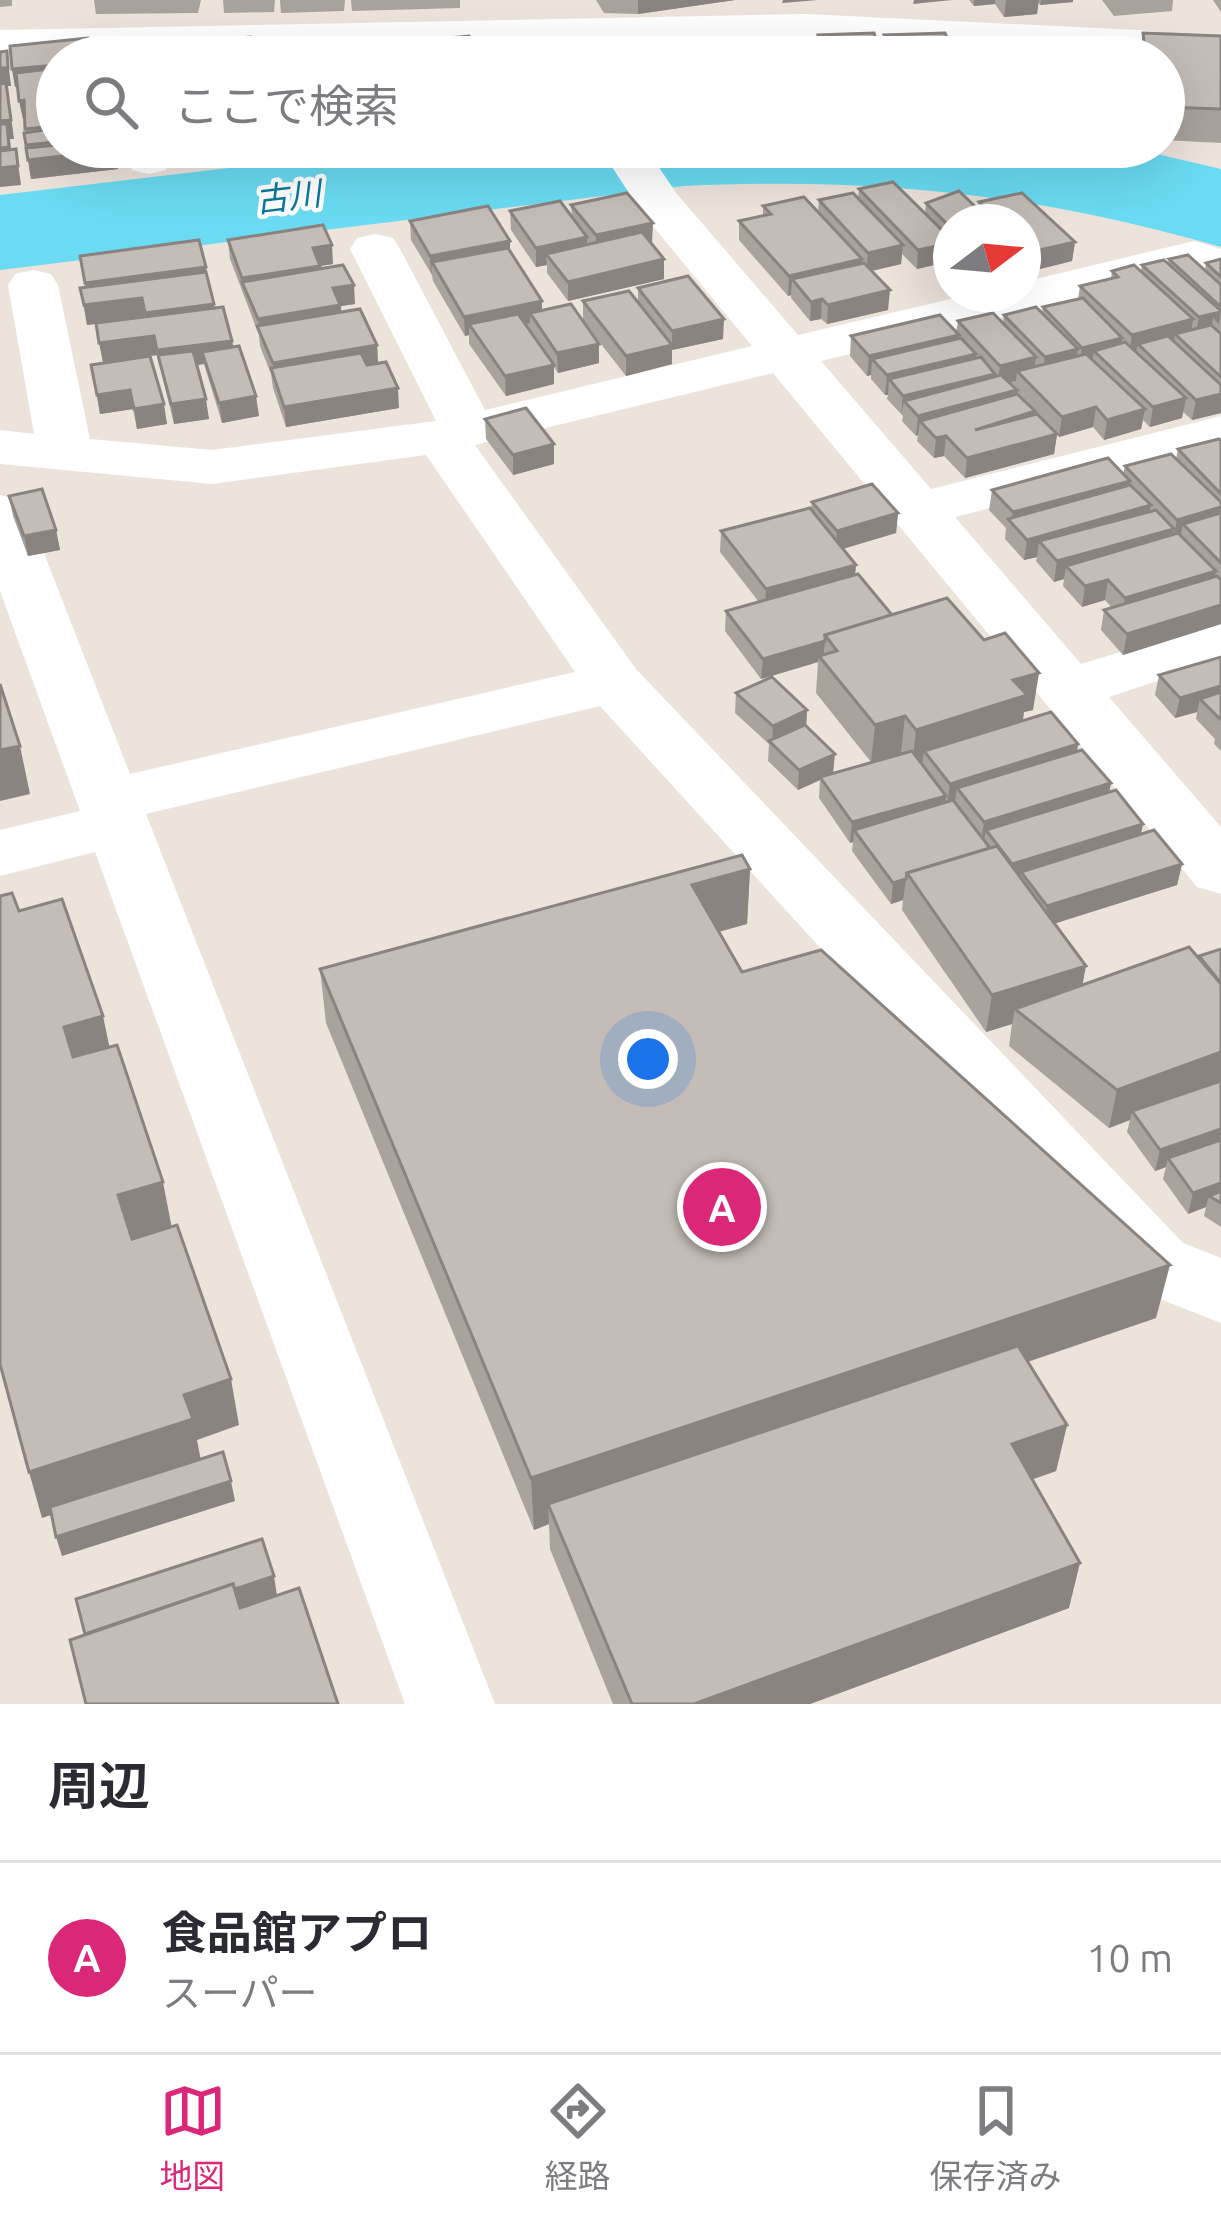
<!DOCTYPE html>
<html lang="ja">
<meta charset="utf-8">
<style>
body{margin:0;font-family:Ubuntu,"Noto Sans JP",sans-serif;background:#f2f2f3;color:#2b2b33}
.compass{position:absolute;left:933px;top:204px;width:108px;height:108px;border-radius:50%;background:#fff;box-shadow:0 12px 48px #0002;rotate:74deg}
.you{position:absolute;left:648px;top:1059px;width:42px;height:42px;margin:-30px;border:9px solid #fff;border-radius:50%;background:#1a73e8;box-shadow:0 0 0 18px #1a73e833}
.badge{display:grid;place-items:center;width:78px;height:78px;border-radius:50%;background:#db2777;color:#fff;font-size:39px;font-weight:700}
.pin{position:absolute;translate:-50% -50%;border:6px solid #fff;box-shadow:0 3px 12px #0006}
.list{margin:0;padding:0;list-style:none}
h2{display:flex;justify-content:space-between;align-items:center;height:156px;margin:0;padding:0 48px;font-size:51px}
h2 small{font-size:39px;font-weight:400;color:#7c7c81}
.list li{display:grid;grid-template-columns:78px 1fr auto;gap:36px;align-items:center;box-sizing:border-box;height:192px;padding:0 48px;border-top:3px solid #e1e1e2}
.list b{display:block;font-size:45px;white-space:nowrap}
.list p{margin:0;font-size:39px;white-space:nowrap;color:#7c7c81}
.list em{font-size:39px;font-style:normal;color:#7c7c81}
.icon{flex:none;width:66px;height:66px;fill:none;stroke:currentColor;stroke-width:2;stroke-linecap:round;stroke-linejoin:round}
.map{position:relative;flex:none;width:1221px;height:1704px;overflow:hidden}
.search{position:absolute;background:#fff;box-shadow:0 12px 48px #0002;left:36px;right:36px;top:36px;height:132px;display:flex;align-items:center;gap:30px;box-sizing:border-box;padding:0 42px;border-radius:66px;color:#7c7c81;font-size:45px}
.sheet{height:348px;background:#fff}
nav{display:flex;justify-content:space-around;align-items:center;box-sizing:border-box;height:168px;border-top:3px solid #e1e1e2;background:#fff;font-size:33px;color:#7c7c81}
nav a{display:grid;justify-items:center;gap:6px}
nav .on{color:#db2777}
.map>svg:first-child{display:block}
</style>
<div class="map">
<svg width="1221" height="1704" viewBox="0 0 1221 1704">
<rect width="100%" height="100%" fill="#ece3db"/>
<path fill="#6adbf2" d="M407,147H1127L1221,169V247C1035,194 877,177 684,186L0,270V195Z"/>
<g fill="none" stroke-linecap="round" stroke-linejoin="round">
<g fill="#fff" fill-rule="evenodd">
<path d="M806,14L1139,30L1221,39V65L1164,57L806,40L0,56V30Z"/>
<path d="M124,147H170L173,160L166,170L149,174L132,170Z"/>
<path d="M599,147H645L677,194L798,335L972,294H1023V282L1194,241L1221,249V282L1190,272L821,361L931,489L1221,416V449L955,517L1081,664L1221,621V660L1109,697L1221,827V894L1197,887L773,373L475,445L636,669L1183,1243L1221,1258V1323L1129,1287L600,706L146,814L495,1704H405L95,852L0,876V830L80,811L0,591V495L20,500L28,512L130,774L575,672L426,455L212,484L0,464V430L34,434L8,285L15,274L33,270L51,274L58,285L90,439L212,450L436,421L350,249L357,238L375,234L393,238L400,249L485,410L752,346L642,213Z"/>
</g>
</g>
<g fill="#a9a39d">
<path d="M0,0H12V6L0,7Z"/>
<path d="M94,0H201L198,13L96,14Z"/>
<path d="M223,0H275L274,12L224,13Z"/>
<path d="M280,0H345L344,11L281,13Z"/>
<path d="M351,0H460V8L352,11Z"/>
<path d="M596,0H735L638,14L604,13Z"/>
<path d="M969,0H1073V2L1040,5L1038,2L1037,14L1004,17L995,4L974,6Z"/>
<path d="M1102,0H1173L1172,11L1114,16Z"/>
<path d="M1213,0H1221V12Z"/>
<path d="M1143,33L1221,36V143L1164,140V57H1139Z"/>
<path d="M818,35L881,57H818Z"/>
<path d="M884,35L955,57H884Z"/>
<path d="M57,57V147H120L121,156H116L118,169L31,179L24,133H26L25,119H23L18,87H15L12,69Z"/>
<path d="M859,189L925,214L926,203L978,210L979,202L1075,242L1072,261L1028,272L1023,266V222H951V261L917,269L902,254L901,264L872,271L888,310L827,324L821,319L810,321L791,298V295L788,296L739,240V221L763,216V206L818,212L819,200L858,198Z"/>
<path d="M571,205L652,242H650L664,279L568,301L547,273V265L536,267L511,230L510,211L572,216Z"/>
<path d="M410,221L510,241V251L542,301V311L599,344V363L558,373L554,367V384L506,396L469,344V335L465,336L433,281L432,275L411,240Z"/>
<path d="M228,240L333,264L320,266L321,269L355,304L341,306V312L377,345L378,364L399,408L286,427L273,388L271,374L260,346L259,335L230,259Z"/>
<path d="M80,256L209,284L214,308L232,341L259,416L222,423L204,364L197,365L209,419L174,424L157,355L150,356L167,424L137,429L133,409L100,414L91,365L103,362L96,324L87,325L80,288L85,287Z"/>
<path d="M1169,259L1205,270L1206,263L1221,259V413L1192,420L1183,412L1182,418L1150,427L1143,420L1141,429L1104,440L1093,427L1059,437L1057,435L1054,454L965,478L944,456L934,458L917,441L918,435L916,436L902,421L903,416L887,399L888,395H885L871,379V375L867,376L850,356L851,336L956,333L958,321L1003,322L1004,315L1042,314L1043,307L1078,299L1080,286L1111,278L1112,271H1141L1142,265L1168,263Z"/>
<path d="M638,288L723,339L672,350V364L626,376L583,321V301L638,302Z"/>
<path d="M485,419L554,444V464L513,475L486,439Z"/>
<path d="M1221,438V624L1123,655L1101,630L1104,610L1112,608L1105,600L1082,607L1063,586L1064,579L1054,582L1036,561L1037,557L1024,560L1005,539L1006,528L989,510L992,490L1123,474L1125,466L1176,459L1178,449L1220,441Z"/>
<path d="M9,496L56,530L60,550L28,556L13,516Z"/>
<path d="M812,502L898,513L896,533L843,549L856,565L855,574L892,615L1033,710L1024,712L1023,721L1078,744L1077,752L1111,783L1109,792L1141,834L1182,864L1177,885L1054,923L1083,985L1199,958L1221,949V1227L1204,1216L1206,1207L1188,1214L1163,1179L1166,1167L1155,1171L1127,1132L1130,1120L1109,1128L1009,1046L1012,1024L986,1032L902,910L903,900L891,904L852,851L853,842L850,843L819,798L820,780L798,790L768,761L769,744L735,713L736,693L807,710L806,727L833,773L902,754L901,753L871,762L816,693L818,662L761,679L725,631L726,611L759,602L720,552L721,531L811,510Z"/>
<path d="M1221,657V751L1214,744L1215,739L1196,719L1197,712L1175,718L1155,695L1159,675Z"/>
<path d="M750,869L747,924L719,932L742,972L1156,1318L1028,1362L1067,1425L1056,1471L1033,1479L1069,1608L810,1704H613L550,1549L549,1524L534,1530L326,1023L320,969Z"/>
</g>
<g fill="#898480">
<path d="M638,0H735L638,14Z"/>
<path d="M783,0H818L782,3Z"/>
<path d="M914,0H952L913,4Z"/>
<path d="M974,0H995V4L974,6Z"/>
<path d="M1006,0H1039L1037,14L1004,17Z"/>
<path d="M1041,0H1073V2L1040,5Z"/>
<path d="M7,51L11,86H7L14,139H10L12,165L0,167V68Z"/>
<path d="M57,65V83L15,87L12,69Z"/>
<path d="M24,100L27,119H23L19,101Z"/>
<path d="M179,147H258L259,153L181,162Z"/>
<path d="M279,147H318L280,151Z"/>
<path d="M16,149L21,185L0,187V168Z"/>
<path d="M115,150L118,169L31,179L28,160Z"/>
<path d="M653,223L652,242L596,254V235Z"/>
<path d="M587,237V256L546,254L547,265L536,267V248Z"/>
<path d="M510,241V260L432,262L431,275L430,256Z"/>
<path d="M1075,242L1072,261L1028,272L1031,252Z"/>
<path d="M951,243V261L917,269L918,250Z"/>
<path d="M332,245L333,264L320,266L322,285L243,283L242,278L313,248Z"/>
<path d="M903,245L901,264L866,272L868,253Z"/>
<path d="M664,259V279L568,301V282Z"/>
<path d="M862,259L861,278L792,279L791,295L788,296L789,276Z"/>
<path d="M206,267L209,286L89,303L85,283Z"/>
<path d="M354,285L355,304L341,306L342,324L259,329L258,319L333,288Z"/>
<path d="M890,290L888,310L827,324L828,305Z"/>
<path d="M142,298L144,317L87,325L84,305Z"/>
<path d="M822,299L821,319L810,321L811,302Z"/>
<path d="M542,301V321L530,313V323L475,334L469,324V335L465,336L464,317Z"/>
<path d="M214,304L216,324L148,332L145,313Z"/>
<path d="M1221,312L1219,324L1213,318L1211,333L1195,337L1199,317Z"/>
<path d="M724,319L723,339L672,350V364L626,376V356L672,345V331Z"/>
<path d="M1193,319L1190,338L1175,334L1174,343L1138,344L1136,353L1129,355L1132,335Z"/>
<path d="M959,335L956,354L872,359L871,375L867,376L869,356Z"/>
<path d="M154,336L157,355L103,362L99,343Z"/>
<path d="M1122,338L1119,358L1094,351L1092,364L1079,367L1082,348Z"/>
<path d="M232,341L234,360L202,352L204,364L162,370L158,355L159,370L157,350Z"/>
<path d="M599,344V363L558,373L557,353Z"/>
<path d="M377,345L378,365L275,383L273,363Z"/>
<path d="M1078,349L1075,369L1042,377L1045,357Z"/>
<path d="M976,354L974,374L889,379L888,395H885L887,375Z"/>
<path d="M1036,357L1033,377L1017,371L1016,381L997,385L1000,366Z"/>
<path d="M554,365V384L506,396L505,376Z"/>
<path d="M995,374L993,394L904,401L901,416L903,396Z"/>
<path d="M398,388L399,408L286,427L284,407Z"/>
<path d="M130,390L133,409L100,414L97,395Z"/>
<path d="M1017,390L1015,410L920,421L918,435L916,436L918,416Z"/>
<path d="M1221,394V413L1192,420L1196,400Z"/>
<path d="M256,396L259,416L222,423L219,403Z"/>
<path d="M1186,398L1182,418L1150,427L1153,407Z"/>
<path d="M206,399L209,419L174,424L171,404Z"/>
<path d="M164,404L167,424L137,429L134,409Z"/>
<path d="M1096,407L1093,427L1059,437L1062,417Z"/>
<path d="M1145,409L1141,429L1104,440L1107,420Z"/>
<path d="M1057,434L1054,454L965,478L967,458Z"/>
<path d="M946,436L944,456L934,458L936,438Z"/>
<path d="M554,444V464L513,475V455Z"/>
<path d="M1130,481L1126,501L1011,523L1013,512Z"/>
<path d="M1151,505L1147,525L1039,541L1037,557L1024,560L1027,540Z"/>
<path d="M1221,507V526L1183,524L1180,538L1173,540L1177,520Z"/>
<path d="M898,513L896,533L835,551L837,531Z"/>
<path d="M1174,529L1170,549L1066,566L1064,579L1054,582L1057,561Z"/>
<path d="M56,530L60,550L28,556L24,536Z"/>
<path d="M856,565L854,585L765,610L766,589Z"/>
<path d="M1216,571L1212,591L1121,618L1125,598Z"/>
<path d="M1108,580L1105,600L1082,607L1085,586Z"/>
<path d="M1221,605V624L1123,655L1127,634Z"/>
<path d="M825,641L823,661L819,656L818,662L761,679L763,659Z"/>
<path d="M1039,673L1033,710L1024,712L1021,732L924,751L922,764L912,767L916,730L1013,680Z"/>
<path d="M1221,686V705L1200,699L1197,712L1175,718L1180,698Z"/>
<path d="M807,710L806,730L772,743L773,726Z"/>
<path d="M905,716L901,753L871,762L875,725Z"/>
<path d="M1078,744L1075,764L957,788L955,802L947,804L950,784Z"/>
<path d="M20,746L30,794L0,801V750Z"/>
<path d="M835,754L833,774L820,777V780L798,790L799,770Z"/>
<path d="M1111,783L1107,804L986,830L984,841L981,842L984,822Z"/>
<path d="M946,796L943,817L854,830L853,842L850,843L852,822Z"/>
<path d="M1143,824L1139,844L1021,872L1019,882L1012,864Z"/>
<path d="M1182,864L1177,885L1044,927L1047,906Z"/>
<path d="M750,869L747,924L690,939L692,885Z"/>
<path d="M906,879L903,900L891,904L893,883Z"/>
<path d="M1086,966L1079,1003L1015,1009L1012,1024L986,1032L992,995Z"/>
<path d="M103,1016L113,1064L75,1075L64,1027Z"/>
<path d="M1221,1052V1086L1132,1111L1130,1120L1109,1128L1117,1090Z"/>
<path d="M1221,1129V1148L1168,1158L1166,1167L1155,1171L1160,1150Z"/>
<path d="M163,1182L172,1229L129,1242L118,1195Z"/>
<path d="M1221,1183V1202L1209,1196L1206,1207L1188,1214L1193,1193Z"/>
<path d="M1170,1265L1156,1318L556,1522L548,1504L549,1524L534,1530L531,1478Z"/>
<path d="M231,1379L239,1425L197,1440L202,1466L42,1518L29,1472L184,1395Z"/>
<path d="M1067,1425L1056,1471L1003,1490L1012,1444Z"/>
<path d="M231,1481L235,1501L62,1556L56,1537Z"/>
<path d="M1080,1563L1069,1608L810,1704H694Z"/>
<path d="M274,1576L277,1596L91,1655L86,1636Z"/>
</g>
<g fill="#c4bdb7" stroke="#898480" stroke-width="3">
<path d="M874,33L881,57H824L818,35Z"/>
<path d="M945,33L955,57H892L884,35Z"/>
<path d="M1143,33L1221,36V109L1164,107V57H1146Z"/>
<path d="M469,36L475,53L500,50L502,57H432L426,40Z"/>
<path d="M250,37L255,57H199L196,42Z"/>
<path d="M88,38L110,44L112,57H57V65L12,69L10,46Z"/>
<path d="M349,38L350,43L373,47L376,57H272L269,44Z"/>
<path d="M749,39L755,57H699L694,41Z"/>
<path d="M683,41L688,57H628L625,43Z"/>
<path d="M812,41L817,57H765L761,44Z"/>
<path d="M988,41L1035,43L1036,57H989Z"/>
<path d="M1049,44L1100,46V57H1049Z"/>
<path d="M7,51L8,68H0V52Z"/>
<path d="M57,68V111L45,113L57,112V126L25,129L24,100L19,101L16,73Z"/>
<path d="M6,83L11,120L0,121V84Z"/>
<path d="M0,124H7L9,147L0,148Z"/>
<path d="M57,128V142L26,145L24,133Z"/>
<path d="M57,145V147H115V150L28,160L26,148Z"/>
<path d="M16,149L18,166L0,168V151Z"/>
<path d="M893,182L951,239V243L918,250L859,189Z"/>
<path d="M959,191L991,222H951V228L926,203Z"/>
<path d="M627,193L653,223L596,235L571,205Z"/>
<path d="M853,193L903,245L868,253L819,200Z"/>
<path d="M1022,193L1075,242L1031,252L1023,245V222H999L979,202Z"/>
<path d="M804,197L862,259L789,276L739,221L771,214L763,206Z"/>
<path d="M560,201L587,237L536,248L510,211Z"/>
<path d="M488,206L510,241L430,256L410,221Z"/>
<path d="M323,225L332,245L313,248L320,266L242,278L228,240Z"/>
<path d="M642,232L664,259L568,282L546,254Z"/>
<path d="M199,240L206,267L85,283L80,256Z"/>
<path d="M508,248L542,301L464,317L432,262Z"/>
<path d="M1188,255L1221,285V307L1169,259Z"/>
<path d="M1221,259V277L1206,263Z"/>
<path d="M1164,260L1221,311V312L1199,317L1142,265Z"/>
<path d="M864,263L890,290L828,305L822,299L811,302L792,279Z"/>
<path d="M343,265L354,285L333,288L340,305L258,319L242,282Z"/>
<path d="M1134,265L1193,319L1132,335L1080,286L1118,277L1112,271Z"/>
<path d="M206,272L214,304L145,313L142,298L84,305L80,288Z"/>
<path d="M688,276L724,319L672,331L638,288Z"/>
<path d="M629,291L672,345L626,356L583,301Z"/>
<path d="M1083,298L1122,338L1082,348L1043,307Z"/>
<path d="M571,304L599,344L557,353L530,313Z"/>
<path d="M223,307L232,341L157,350L154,336L99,343L96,323Z"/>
<path d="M1036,307L1078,349L1045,357L1004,315Z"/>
<path d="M360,309L377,345L273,363L257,326Z"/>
<path d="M993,313L1036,357L1000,366L958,321Z"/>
<path d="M518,314L554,365L505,376L469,324Z"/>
<path d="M940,315L959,335L869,356L851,336Z"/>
<path d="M1211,325L1221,334V377L1175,334Z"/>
<path d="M1168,336L1221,385V394L1196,400L1138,344Z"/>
<path d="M961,338L976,354L887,375L872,359Z"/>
<path d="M1125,342L1186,398L1153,407L1094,351Z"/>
<path d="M239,346L256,396L219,403L202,352Z"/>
<path d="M193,351L206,399L171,404L158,355Z"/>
<path d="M361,353L367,365L386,362L398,388L284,407L271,368Z"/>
<path d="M1086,354L1145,409L1107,420L1096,407L1062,417L1017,371Z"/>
<path d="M150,356L164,404L134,409L130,390L97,395L91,365Z"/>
<path d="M981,357L995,374L903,396L889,379Z"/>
<path d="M1001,375L1017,390L918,416L904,401Z"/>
<path d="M1017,394L1035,411L975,430L1037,414L1057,434L967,458L946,436L936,438L920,421Z"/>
<path d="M526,408L554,444L513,455L485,419Z"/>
<path d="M1219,439L1221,441V494L1178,449Z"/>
<path d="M1171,454L1221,502V507L1177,520L1125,466Z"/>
<path d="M1108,458L1130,481L1013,512L992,490Z"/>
<path d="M872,484L898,513L837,531L812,502Z"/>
<path d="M1130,485L1151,505L1027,540L1008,519Z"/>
<path d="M42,489L56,530L24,536L9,496Z"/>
<path d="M810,508L856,565L766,589L721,531Z"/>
<path d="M1156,510L1174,529L1057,561L1039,541Z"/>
<path d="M1221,513V563L1183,524Z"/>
<path d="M1178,533L1216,571L1125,598L1108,580L1085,586L1066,566Z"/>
<path d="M858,574L892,615L825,635V641L763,659L726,611Z"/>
<path d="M1217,576L1221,580V605L1127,634L1104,610Z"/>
<path d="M947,598L984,640L1005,633L1039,673L1013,680L1027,695L916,730L905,716L875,725L819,656L837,651L825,635Z"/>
<path d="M1221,657V686L1180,698L1159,675Z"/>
<path d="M772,677L807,710L773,726L736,693Z"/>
<path d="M0,684L20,746L0,750Z"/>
<path d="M1221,692V719H1220L1200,699Z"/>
<path d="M1051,712L1078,744L950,784L924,751Z"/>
<path d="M805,725L835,754L799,770L769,741Z"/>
<path d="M1082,750L1111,783L984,822L957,788Z"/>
<path d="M912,751L946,796L852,822L820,777Z"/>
<path d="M1116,790L1143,824L1012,864L986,830Z"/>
<path d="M953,800L990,848L907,873L906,879L893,883L854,830Z"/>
<path d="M1154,830L1182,864L1047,906L1021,872Z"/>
<path d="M997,846L1086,966L992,995L907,873Z"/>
<path d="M742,855L750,869L692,885L742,972L821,950L1170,1265L531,1478L320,969Z"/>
<path d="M12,893L19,911L62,899L103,1016L64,1027L73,1057L117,1045L163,1182L118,1195L132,1239L177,1225L231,1379L184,1395L193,1419L29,1472L0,1364V896Z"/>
<path d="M1189,947L1221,984V1052L1117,1090L1015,1009Z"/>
<path d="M1221,949V983L1199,956Z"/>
<path d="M1221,1081V1129L1160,1150L1132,1111Z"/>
<path d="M1221,1140V1183L1193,1193L1168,1158Z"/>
<path d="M1221,1191V1203L1209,1196Z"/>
<path d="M1018,1346L1067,1425L1012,1444L1080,1563L694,1704H632L548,1504Z"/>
<path d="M223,1452L231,1481L56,1537L50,1507Z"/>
<path d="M262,1539L274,1576L235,1589L233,1584L85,1634L76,1599Z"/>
<path d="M233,1584L240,1608L299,1588L338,1704H86L70,1640Z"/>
</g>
<g text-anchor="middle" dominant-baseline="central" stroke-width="9" stroke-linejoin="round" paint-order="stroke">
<g font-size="33" font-style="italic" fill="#09799d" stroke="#fff">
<text transform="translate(288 196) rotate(-7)">古川</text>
</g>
</g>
</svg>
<svg class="compass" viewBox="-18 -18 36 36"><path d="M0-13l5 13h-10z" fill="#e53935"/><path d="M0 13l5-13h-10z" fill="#7c7c81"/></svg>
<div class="you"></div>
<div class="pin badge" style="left:722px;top:1207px">A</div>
<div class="search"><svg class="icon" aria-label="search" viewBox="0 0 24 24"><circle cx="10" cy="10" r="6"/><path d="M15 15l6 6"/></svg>ここで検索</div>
</div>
<section class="sheet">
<h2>周辺<small></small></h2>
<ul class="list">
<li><span class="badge">A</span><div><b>食品館アプロ</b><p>スーパー</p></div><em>10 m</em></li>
</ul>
</section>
<nav>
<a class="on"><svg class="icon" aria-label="map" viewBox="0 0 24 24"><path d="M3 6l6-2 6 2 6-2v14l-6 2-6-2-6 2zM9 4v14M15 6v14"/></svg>地図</a>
<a><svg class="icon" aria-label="directions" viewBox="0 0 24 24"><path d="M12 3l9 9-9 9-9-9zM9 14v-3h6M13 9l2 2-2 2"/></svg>経路</a>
<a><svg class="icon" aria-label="saved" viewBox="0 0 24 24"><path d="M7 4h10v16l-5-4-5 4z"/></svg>保存済み</a>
</nav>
